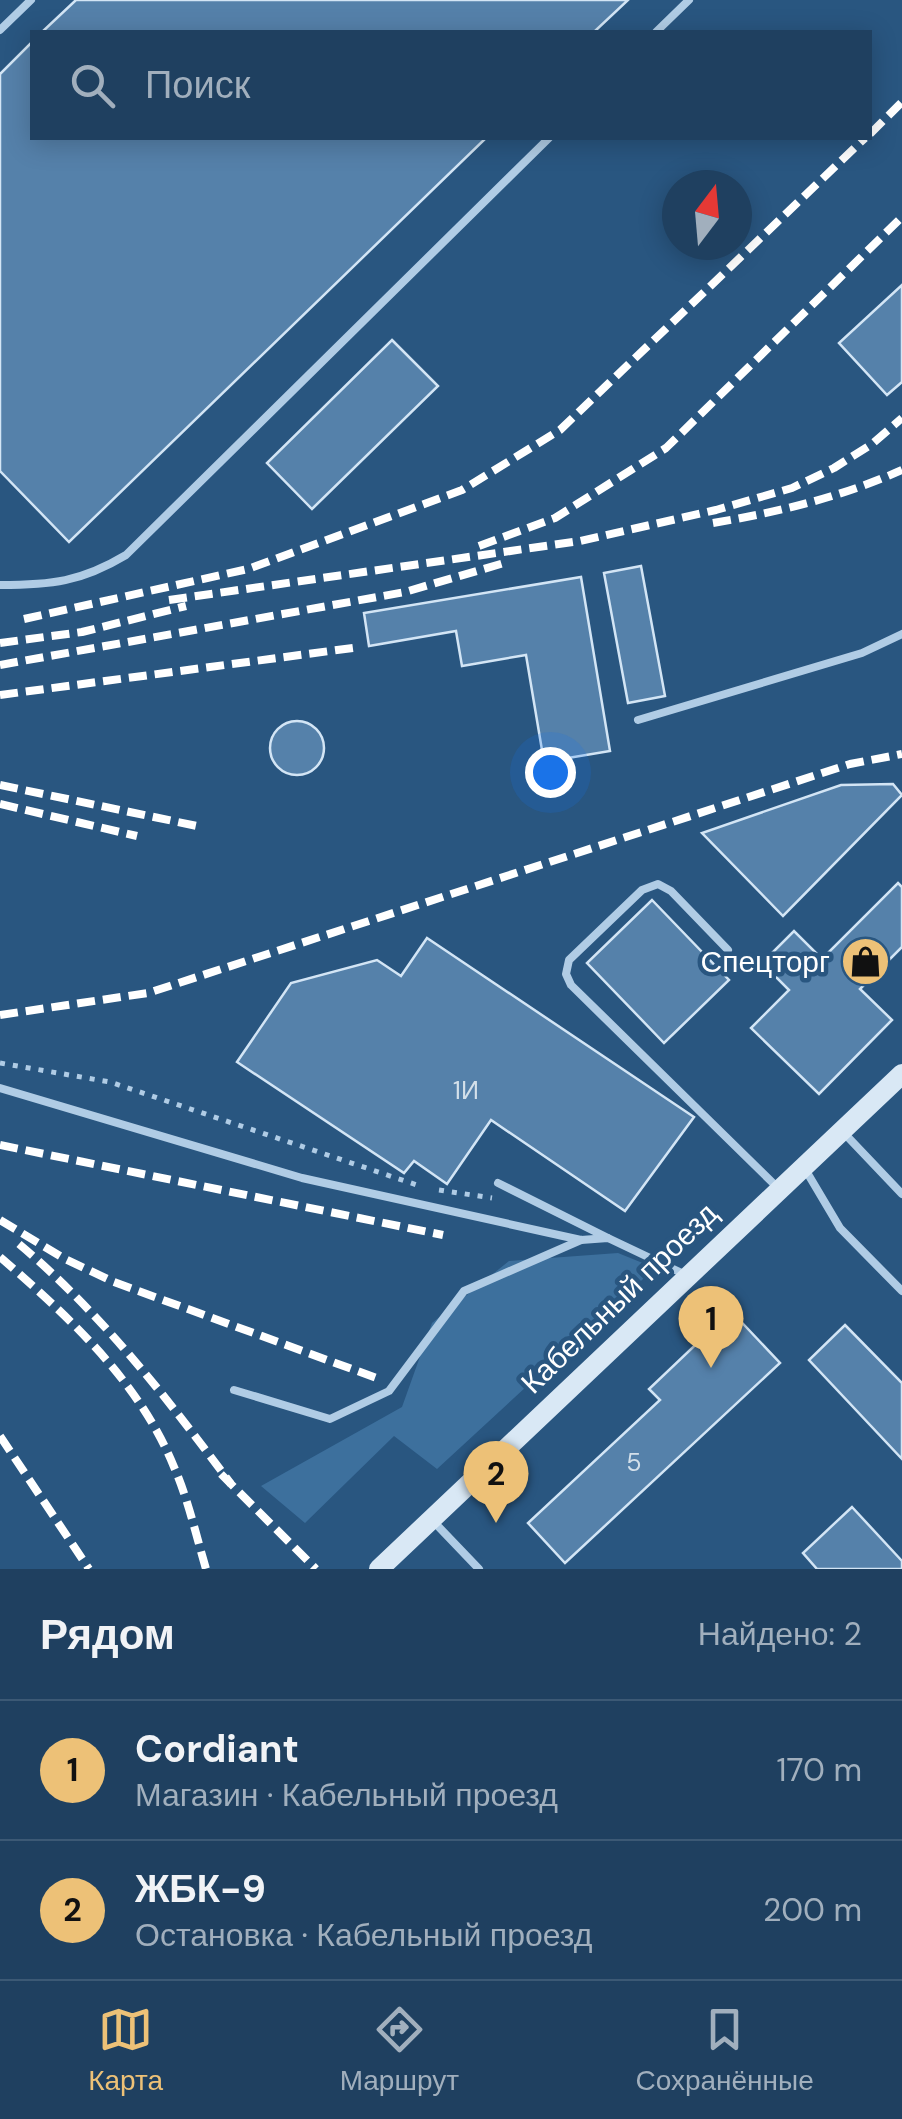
<!DOCTYPE html>
<html lang="ru">
<meta charset="utf-8">
<style>
body{margin:0;font-family:"DM Sans",sans-serif;background:#274766;color:#f1f3f6}
.compass{position:absolute;left:662px;top:170px;width:90px;height:90px;border-radius:50%;background:#1f4060;box-shadow:0 5px 25px #0003;rotate:16deg}
.you{position:absolute;left:550px;top:772px;width:35px;height:35px;margin:-25px;border:8px solid #fff;border-radius:50%;background:#1a73e8;box-shadow:0 0 0 15px #1a73e833}
.badge{display:grid;place-items:center;width:65px;height:65px;border-radius:50%;background:#edc177;color:#111;font-size:32px;font-weight:700}
.pin{position:absolute;translate:-50% -82px;filter:drop-shadow(0 2px 5px #0008)}
.pin::after{content:'';position:absolute;top:52px;width:35px;height:30px;background:inherit;clip-path:polygon(0 0,100% 0,50% 100%)}
.list{margin:0;padding:0;list-style:none}
h2{display:flex;justify-content:space-between;align-items:center;height:130px;margin:0;padding:0 40px;font-size:42px}
h2 small{font-size:32px;font-weight:400;color:#a1afbd}
.list li{display:grid;grid-template-columns:65px 1fr auto;gap:30px;align-items:center;box-sizing:border-box;height:140px;padding:0 40px;border-top:2px solid #3c5975}
.list b{display:block;font-size:38px;white-space:nowrap}
.list p{margin:0;font-size:32px;white-space:nowrap;color:#a1afbd}
.list em{font-size:32px;font-style:normal;color:#a1afbd}
.icon{flex:none;width:55px;height:55px;fill:none;stroke:currentColor;stroke-width:2;stroke-linecap:round;stroke-linejoin:round}
.map{position:relative;flex:none;width:902px;height:1569px;overflow:hidden}
.search{position:absolute;background:#1f4060;box-shadow:0 5px 25px #0003;left:30px;right:30px;top:30px;height:110px;display:flex;align-items:center;gap:25px;box-sizing:border-box;padding:0 35px;border-radius:0px;color:#a1afbd;font-size:38px}
.sheet{height:410px;background:#1f4060}
nav{display:flex;justify-content:space-around;align-items:center;box-sizing:border-box;height:140px;border-top:2px solid #3c5975;background:#1f4060;font-size:28px;color:#a1afbd}
nav a{display:grid;justify-items:center;gap:5px}
nav .on{color:#edc177}
.map>svg:first-child{display:block}
</style>
<div class="map">
<svg width="902" height="1569" viewBox="0 0 902 1569">
<rect width="100%" height="100%" fill="#295680"/>
<path fill="#3d709d" d="M618,1253L655,1268L437,1469L394,1436L305,1523L261,1486L402,1407L432,1323L509,1261Z"/>
<g fill="#5581aa" stroke="#d3e5f5" stroke-width="2.5">
<path d="M76,0H628L594,32H42Z"/>
<path d="M32,42V138H486L69,542L0,471V74Z"/>
<path d="M902,285V382L887,395L839,343Z"/>
<path d="M392,340L438,386L312,509L267,463Z"/>
<path d="M641,566L665,696L628,703L604,573Z"/>
<path d="M581,577L610,751L544,762L526,655L462,666L456,631L369,646L364,613Z"/>
<circle cx="297" cy="748" r="27"/>
<path d="M893,784L902,795L783,916L702,833L841,785Z"/>
<path d="M898,883L902,887V947L860,989L892,1020L819,1094L751,1028L789,990L762,963L794,931L822,959Z"/>
<path d="M652,900L729,980L664,1043L587,963Z"/>
<path d="M427,938L694,1117L625,1211L491,1120L447,1184L414,1161L404,1173L237,1062L291,983L377,960L401,976Z"/>
<path d="M731,1311L780,1363L565,1563L528,1523L660,1400L649,1389Z"/>
<path d="M845,1325L902,1383V1459L809,1360Z"/>
<path d="M852,1507L902,1561V1569H817L803,1553Z"/>
</g>
<g fill="none" stroke-linecap="round" stroke-linejoin="round">
<g stroke="#b0cce5" stroke-width="5" stroke-dasharray="5 8" stroke-linecap="butt">
<path d="M0,1063L110,1082L423,1187"/>
<path d="M439,1190L492,1198"/>
</g>
<g stroke="#b0cce5" stroke-width="8">
<path d="M0,30L31,0"/>
<path d="M656,32L689,0"/>
<path d="M0,585C51,585 81,582 126,555L549,138"/>
<path d="M638,720L862,653L902,634"/>
<path d="M728,950L671,891L658,884L642,890L569,960L566,974L571,985L778,1188"/>
<path d="M0,1088L302,1178L581,1240L608,1238L686,1275"/>
<path d="M844,1133L902,1194"/>
<path d="M805,1169L840,1228L902,1291"/>
<path d="M498,1183L608,1238"/>
<path d="M234,1390L330,1419L389,1391L464,1291L581,1240"/>
<path d="M434,1522L479,1569"/>
</g>
<path stroke="#d9e8f5" stroke-width="20" d="M379,1569L902,1074"/>
<g stroke="#fff" stroke-width="8" stroke-dasharray="18 8" stroke-linecap="butt">
<path d="M870,134L902,102"/>
<path d="M713,523C779,512 841,497 902,470"/>
<path d="M479,546L555,518L666,448L902,217"/>
<path d="M169,600L580,541L716,510L792,488L834,468L872,444L902,418"/>
<path d="M24,619L248,569L462,490L560,430L865,138"/>
<path d="M0,643L82,632L186,606"/>
<path d="M0,665L405,592L504,563"/>
<path d="M0,695L360,647"/>
<path d="M0,785L197,826"/>
<path d="M0,804L137,836"/>
<path d="M0,1015L148,993L850,764L902,754"/>
<path d="M0,1145L443,1235"/>
<path d="M0,1220L65,1259L114,1282L382,1380"/>
<path d="M19,1244C101,1313 168,1399 231,1484"/>
<path d="M0,1257C69,1317 139,1381 174,1467C188,1499 196,1535 206,1569"/>
<path d="M0,1436L89,1569"/>
<path d="M221,1474L316,1569"/>
</g>
</g>
<defs>
<symbol id="shop-disc" viewBox="-11 -11 22 22"><circle r="9.5" fill="#edc177" stroke="#295680"/><path d="M-5-2.5h2.3a2.7 3.5 0 0 1 5.4 0H5L5.5 6h-11ZM-1.5-2.5h3a1.5 2.3 0 0 0-3 0Z" fill="#111"/></symbol>
</defs>
<g fill-rule="evenodd">
<use href="#shop-disc" x="838" y="934" width="55" height="55"/>
</g>
<g text-anchor="middle" dominant-baseline="central" stroke-width="9" stroke-linejoin="round" paint-order="stroke">
<g font-size="25" fill="#d4e0ea">
<text x="466" y="1090">1И</text>
<text x="634" y="1462">5</text>
</g>
<g font-size="30" fill="#fff" stroke="#295680" text-anchor="end">
<text x="830" y="961">Спецторг</text>
</g>
<g font-size="30" fill="#fff" stroke="#295680">
<text transform="translate(619 1298) rotate(-44)">Кабельный проезд</text>
</g>
</g>
</svg>
<svg class="compass" viewBox="-18 -18 36 36"><path d="M0-13l5 13h-10z" fill="#e53935"/><path d="M0 13l5-13h-10z" fill="#a1afbd"/></svg>
<div class="you"></div>
<div class="pin badge" style="left:711px;top:1368px">1</div>
<div class="pin badge" style="left:496px;top:1523px">2</div>
<div class="search"><svg class="icon" aria-label="search" viewBox="0 0 24 24"><circle cx="10" cy="10" r="6"/><path d="M15 15l6 6"/></svg>Поиск</div>
</div>
<section class="sheet">
<h2>Рядом<small>Найдено: 2</small></h2>
<ul class="list">
<li><span class="badge">1</span><div><b>Cordiant</b><p>Магазин · Кабельный проезд</p></div><em>170 m</em></li>
<li><span class="badge">2</span><div><b>ЖБК-9</b><p>Остановка · Кабельный проезд</p></div><em>200 m</em></li>
</ul>
</section>
<nav>
<a class="on"><svg class="icon" aria-label="map" viewBox="0 0 24 24"><path d="M3 6l6-2 6 2 6-2v14l-6 2-6-2-6 2zM9 4v14M15 6v14"/></svg>Карта</a>
<a><svg class="icon" aria-label="directions" viewBox="0 0 24 24"><path d="M12 3l9 9-9 9-9-9zM9 14v-3h6M13 9l2 2-2 2"/></svg>Маршрут</a>
<a><svg class="icon" aria-label="saved" viewBox="0 0 24 24"><path d="M7 4h10v16l-5-4-5 4z"/></svg>Сохранённые</a>
</nav>
